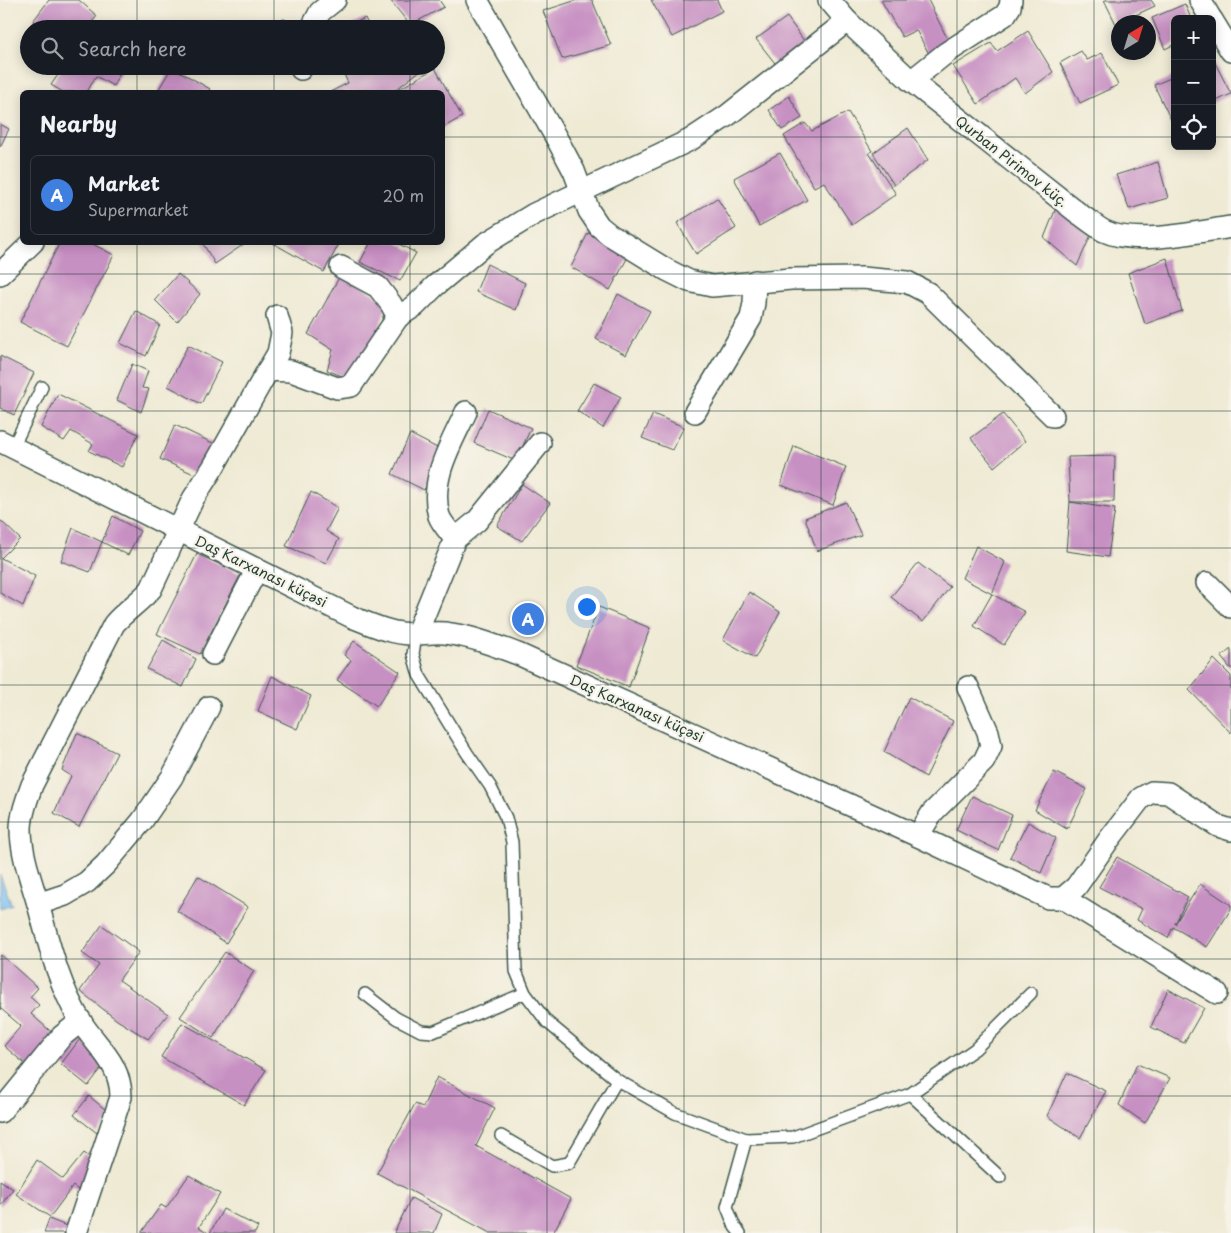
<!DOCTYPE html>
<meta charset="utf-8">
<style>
body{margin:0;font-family:"Playpen Sans",sans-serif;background:#20242c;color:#f1f3f6}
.controls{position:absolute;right:15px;top:15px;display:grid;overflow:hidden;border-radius:8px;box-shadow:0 2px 12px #0003}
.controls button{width:45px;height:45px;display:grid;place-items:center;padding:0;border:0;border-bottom:1px solid #363941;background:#171b24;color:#f1f3f6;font:25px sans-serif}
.compass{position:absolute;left:1111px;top:15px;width:45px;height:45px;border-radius:50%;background:#171b24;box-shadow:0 2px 12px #0003;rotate:38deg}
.you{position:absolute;left:586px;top:606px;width:18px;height:18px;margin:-12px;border:4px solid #fff;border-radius:50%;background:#1a73e8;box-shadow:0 0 0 8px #1a73e833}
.badge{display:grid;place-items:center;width:32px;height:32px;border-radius:50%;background:#0f766e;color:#fff;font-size:16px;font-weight:700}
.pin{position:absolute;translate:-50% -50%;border:2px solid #fff;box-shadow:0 1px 5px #0006}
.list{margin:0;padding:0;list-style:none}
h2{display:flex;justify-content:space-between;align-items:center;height:65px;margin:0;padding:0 20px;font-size:21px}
h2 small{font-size:16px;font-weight:400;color:#9ea1a6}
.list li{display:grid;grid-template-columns:32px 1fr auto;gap:15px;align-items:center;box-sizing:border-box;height:80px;margin:0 10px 10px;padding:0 10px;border:1px solid #363941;border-radius:8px}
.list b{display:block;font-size:19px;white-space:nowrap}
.list p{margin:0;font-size:16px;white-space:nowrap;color:#9ea1a6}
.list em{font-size:16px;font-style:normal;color:#9ea1a6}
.icon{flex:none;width:28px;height:28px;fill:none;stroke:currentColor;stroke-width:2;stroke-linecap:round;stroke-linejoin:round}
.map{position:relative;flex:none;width:1231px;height:1233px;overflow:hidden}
.search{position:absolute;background:#171b24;box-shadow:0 2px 12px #0003;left:20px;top:20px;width:425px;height:55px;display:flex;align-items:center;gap:12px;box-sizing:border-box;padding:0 18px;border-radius:28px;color:#9ea1a6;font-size:19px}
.panel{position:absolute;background:#171b24;box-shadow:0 2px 12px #0003;left:20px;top:90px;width:425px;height:155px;border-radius:8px}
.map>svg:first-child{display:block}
</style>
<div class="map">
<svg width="1231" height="1233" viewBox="0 0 1231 1233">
<rect width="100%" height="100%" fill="#f7f3e8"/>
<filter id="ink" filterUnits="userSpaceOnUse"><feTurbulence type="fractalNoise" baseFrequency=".02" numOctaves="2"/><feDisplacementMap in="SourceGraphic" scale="10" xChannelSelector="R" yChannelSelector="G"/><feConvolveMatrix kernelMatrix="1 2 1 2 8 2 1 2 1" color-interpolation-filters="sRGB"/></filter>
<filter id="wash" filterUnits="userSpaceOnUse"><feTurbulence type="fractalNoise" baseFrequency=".0096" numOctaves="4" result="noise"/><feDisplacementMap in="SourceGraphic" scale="20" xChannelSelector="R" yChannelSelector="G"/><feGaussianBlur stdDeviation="1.12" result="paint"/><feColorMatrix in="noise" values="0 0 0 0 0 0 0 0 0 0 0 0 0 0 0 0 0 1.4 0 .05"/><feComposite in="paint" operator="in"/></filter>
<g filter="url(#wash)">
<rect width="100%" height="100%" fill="#efead4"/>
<path fill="#7cbff2" stroke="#4e7e93" d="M0,875L12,905L0,909Z"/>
<g id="blocks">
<g fill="#c790c3">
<path d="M49,0H79L97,16L86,29H42L33,21Z"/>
<path d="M390,0H439L444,7L410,25Z"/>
<path d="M577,0H592L611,45L562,59L543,11Z"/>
<path d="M651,0H717L722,11L672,37Z"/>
<path d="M881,0H928L950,44L929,54L916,30L902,37Z"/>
<path d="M1104,0H1151L1155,6L1116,24Z"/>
<path d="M1185,4L1191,19H1175V44L1165,49L1152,18Z"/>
<path d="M787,17L807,45L778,67L756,39Z"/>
<path d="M365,18L370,29H343Z"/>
<path d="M285,19L288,29H239L238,26Z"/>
<path d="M1028,31L1053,72L1025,93L1015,78L978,104L953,66L991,43L997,51Z"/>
<path d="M1081,51L1087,60L1102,53L1118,85L1080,103L1060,63Z"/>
<path d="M1212,57L1231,94L1212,103Z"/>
<path d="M64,66H124L113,86L96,76L87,92H63L51,85Z"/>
<path d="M348,66H426L393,92H330L348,83L342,70Z"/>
<path d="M172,67L210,89L208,92H157Z"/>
<path d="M435,68L462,117L442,128V92H394Z"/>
<path d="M1175,76V121L1172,122L1154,85Z"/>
<path d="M789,96L802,118L782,130L769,110Z"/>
<path d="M848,112L872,151L869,153L896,194L852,225L824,182L814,187L784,136L805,123L812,131Z"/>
<path d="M0,124L9,129L0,147Z"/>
<path d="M908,128L928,160L894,185L873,153Z"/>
<path d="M780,153L807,200L759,226L734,178Z"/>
<path d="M1158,162L1168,198L1129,209L1116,175Z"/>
<path d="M717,198L736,228L696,254L677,223Z"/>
<path d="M1056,208L1091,235L1077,266L1044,238Z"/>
<path d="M588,233L629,255L610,290L571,267Z"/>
<path d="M60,242H89L114,255L67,346L20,322Z"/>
<path d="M202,242H247L215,264Z"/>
<path d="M271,242H340L324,272Z"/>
<path d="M371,242H395L416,253L400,281L360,262Z"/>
<path d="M1167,258L1182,311L1145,324L1128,273Z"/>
<path d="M487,264L525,283L516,310L476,292Z"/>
<path d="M342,272L387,304L374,345L349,379L327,370L333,350L308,334Z"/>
<path d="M178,274L200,294L177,322L155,300Z"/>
<path d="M618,294L650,311L626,355L596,339Z"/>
<path d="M136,311L160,325L146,356L120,343Z"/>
<path d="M188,345L222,362L201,404L168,386Z"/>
<path d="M0,356L34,373L14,415L0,408Z"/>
<path d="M132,364L148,371L142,388L149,389L141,412L117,400Z"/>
<path d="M594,383L621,397L603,428L577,411Z"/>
<path d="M58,394L138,434L122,467L89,451L93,444L71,431L64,441L41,427Z"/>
<path d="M488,409L531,428L516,461L474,443Z"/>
<path d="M653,414L684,427L672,450L642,438Z"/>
<path d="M1003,414L1025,441L994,467L971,438Z"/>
<path d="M175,425L221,447L203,478L160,459Z"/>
<path d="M410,434L443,451L424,490L392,474Z"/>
<path d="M794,446L846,467L833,505L781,485Z"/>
<path d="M1115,456L1114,502H1070L1115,509L1108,557L1066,551L1070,502L1068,457Z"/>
<path d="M522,484L550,503L522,541L497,526Z"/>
<path d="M311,492L338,508L326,531L339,539L326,563L286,546Z"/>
<path d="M846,502L861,535L817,551L805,518Z"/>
<path d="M113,516L140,531L128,555L102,542Z"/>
<path d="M0,520L20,539L1,558L35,576L23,606L0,593Z"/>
<path d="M73,528L102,542L90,572L61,561Z"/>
<path d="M976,546L1005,562L992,594L1025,612L1004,645L974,626L992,594L962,578Z"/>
<path d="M197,554L241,574L200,654L157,634Z"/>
<path d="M918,563L950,587L923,622L891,597Z"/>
<path d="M749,592L780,612L755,658L723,640Z"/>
<path d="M599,607L650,628L629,687L576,665Z"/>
<path d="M163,640L196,659L183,687L147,669Z"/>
<path d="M354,641L400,672L377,706L337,680L351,660L344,655Z"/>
<path d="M1231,649V669L1221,657Z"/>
<path d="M1214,659L1231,676V733L1189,690Z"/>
<path d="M272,676L311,696L297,729L258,711Z"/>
<path d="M909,697L953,721L926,777L884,752Z"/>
<path d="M77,733L117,753L79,827L54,813L71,776L62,770Z"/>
<path d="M1054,772L1087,789L1067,829L1035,810Z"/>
<path d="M972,796L1012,815L998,850L956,830Z"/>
<path d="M1028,822L1056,838L1041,873L1010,857Z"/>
<path d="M1117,857L1188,897L1175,924L1200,884L1231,905V909L1207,947L1173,927L1168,938L1137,920L1142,909L1099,887Z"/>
<path d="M198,876L248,907L226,943L177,911Z"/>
<path d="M102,925L139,952L119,980L168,1014L148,1039L117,1020L80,991L99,965L82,953Z"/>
<path d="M225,952L254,971L213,1038L180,1017Z"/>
<path d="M1,955L38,988L30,997L39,1005L31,1014L57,1037L32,1070L4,1046L21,1026L0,1008L1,1004L0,1003V957Z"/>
<path d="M1168,989L1204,1008L1184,1043L1151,1027Z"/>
<path d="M182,1023L266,1070L244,1105L161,1057Z"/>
<path d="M86,1031L108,1060L88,1086L61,1064Z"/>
<path d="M1137,1064L1170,1078L1145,1123L1119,1105Z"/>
<path d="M1067,1073L1106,1091L1080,1138L1047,1116Z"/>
<path d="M437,1077L495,1108L476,1146L571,1199L553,1233H490L377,1173L415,1104L423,1107Z"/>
<path d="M89,1096L112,1115L97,1133L74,1115Z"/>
<path d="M84,1153L98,1163L86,1196L73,1186L50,1217L16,1194L37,1160L63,1179Z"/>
<path d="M189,1175L220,1194L199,1227L208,1233H141L161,1205L166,1208Z"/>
<path d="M0,1180L13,1189L0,1206Z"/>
<path d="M411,1198L442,1214L434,1233H394Z"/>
<path d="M223,1209L258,1227L255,1233H210Z"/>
<path d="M49,1219L74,1229L73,1233H44Z"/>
</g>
</g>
</g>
<g filter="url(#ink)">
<use href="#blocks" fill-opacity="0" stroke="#3e574c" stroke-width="1"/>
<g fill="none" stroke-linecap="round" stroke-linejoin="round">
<defs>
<g id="lane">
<path d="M13,447L42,387"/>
<path d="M416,635L413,654L419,675L467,753L490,786L506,818L512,842L516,971L525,993L547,1022L617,1080L675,1113L746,1139L793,1137L910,1094L975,1049L1031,993"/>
<path d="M365,994L396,1018L421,1031L433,1032L525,993"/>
<path d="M910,1094L1000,1177"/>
<path d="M501,1136L552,1166L569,1163L617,1080"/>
<path d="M740,1233L735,1227L727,1207L746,1139"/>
</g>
<g id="street">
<path d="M477,0L558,141L574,171L589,211L599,226L610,235L667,270L689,281L712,286L791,279L862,278L907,282L928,293L1053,416"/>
<path d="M829,0L847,21L911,81L1078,213C1087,219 1095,226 1104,231C1135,246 1196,232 1231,227"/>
<path d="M1200,0L1211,19"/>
<path d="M1212,20L1231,51"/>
<path d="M311,29L320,12L335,0"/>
<path d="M301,69L302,66"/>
<path d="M911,81L946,53L1005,15L1010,7L1011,0"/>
<path d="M341,267L378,287L391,304L398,317"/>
<path d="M0,274L33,242"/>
<path d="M268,370L278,353L282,333L277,316"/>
<path d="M695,412L751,318L754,303L755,281"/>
<path d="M0,441L352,617C372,625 394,635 416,634C429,634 437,631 451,634C474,637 496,646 518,654L918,836L1048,898H1063L1076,887L1108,841L1141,798L1152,792L1168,793L1218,826L1231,830"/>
<path d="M455,539C450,532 442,524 439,516C429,479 451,444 466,412"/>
<path d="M1207,583L1231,607"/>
<path d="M416,635L455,539L477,521L540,443"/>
<path d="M213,654L257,569"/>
<path d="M918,836L932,813L984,761L991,746L988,732L968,687"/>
<path d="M1063,898L1217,993"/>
<path d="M38,904L65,895L87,882L106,864L142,821L172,777L209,707"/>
<path d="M0,1112L62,1036L81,1021"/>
<path d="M76,1233L121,1097C121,1064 98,1048 81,1022C59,986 49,944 38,904C31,880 21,854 21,829C21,814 27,799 32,785L114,624C126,610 140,602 151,589L193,499L214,466L268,370L291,371L337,388L351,386L398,317L415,306L435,286L485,244L534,214L690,140L728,115L847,21"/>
</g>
</defs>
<use href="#lane" stroke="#3e574c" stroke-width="14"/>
<use href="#street" stroke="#3e574c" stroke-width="24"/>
<use href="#lane" stroke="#fff" stroke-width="11"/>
<use href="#street" stroke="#fff" stroke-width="21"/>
</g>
</g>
<path fill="none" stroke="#1f3d34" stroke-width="1" stroke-opacity="0.55" d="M137,0V29M274,0V29M410,0V29M547,0V1233M684,0V1233M821,0V1233M957,0V1233M1094,0V1233M137,66V92M274,66V92M410,66V92M0,137H22M442,137H1175M1212,137H1231M137,242V1233M274,242V1233M410,242V1233M0,274H1231M0,411H1231M0,548H1231M0,685H1231M0,822H1231M0,959H1231M0,1096H1231"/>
<g text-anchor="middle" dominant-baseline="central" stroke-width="4.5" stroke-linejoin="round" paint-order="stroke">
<g font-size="14" fill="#1f3d34" stroke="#f7f3e8">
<text transform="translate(1012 161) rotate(38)">Qurban Pirimov küç.</text>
<text transform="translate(261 571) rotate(26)">Daş Karxanası küçəsi</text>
<text transform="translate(637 708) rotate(24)">Daş Karxanası küçəsi</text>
</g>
</g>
</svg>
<div class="controls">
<button>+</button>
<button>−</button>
<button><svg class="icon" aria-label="locate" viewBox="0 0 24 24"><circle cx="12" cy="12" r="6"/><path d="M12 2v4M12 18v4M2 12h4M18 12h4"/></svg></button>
</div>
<svg class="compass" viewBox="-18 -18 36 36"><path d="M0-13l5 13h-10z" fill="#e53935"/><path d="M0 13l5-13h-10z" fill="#9ea1a6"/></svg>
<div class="you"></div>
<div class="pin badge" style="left:528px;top:619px;background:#3f7fe0">A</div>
<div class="search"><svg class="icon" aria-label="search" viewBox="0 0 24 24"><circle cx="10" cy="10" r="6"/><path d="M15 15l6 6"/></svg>Search here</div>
<section class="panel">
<h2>Nearby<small></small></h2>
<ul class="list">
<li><span class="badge" style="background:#3f7fe0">A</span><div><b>Market</b><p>Supermarket</p></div><em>20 m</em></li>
</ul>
</section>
</div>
